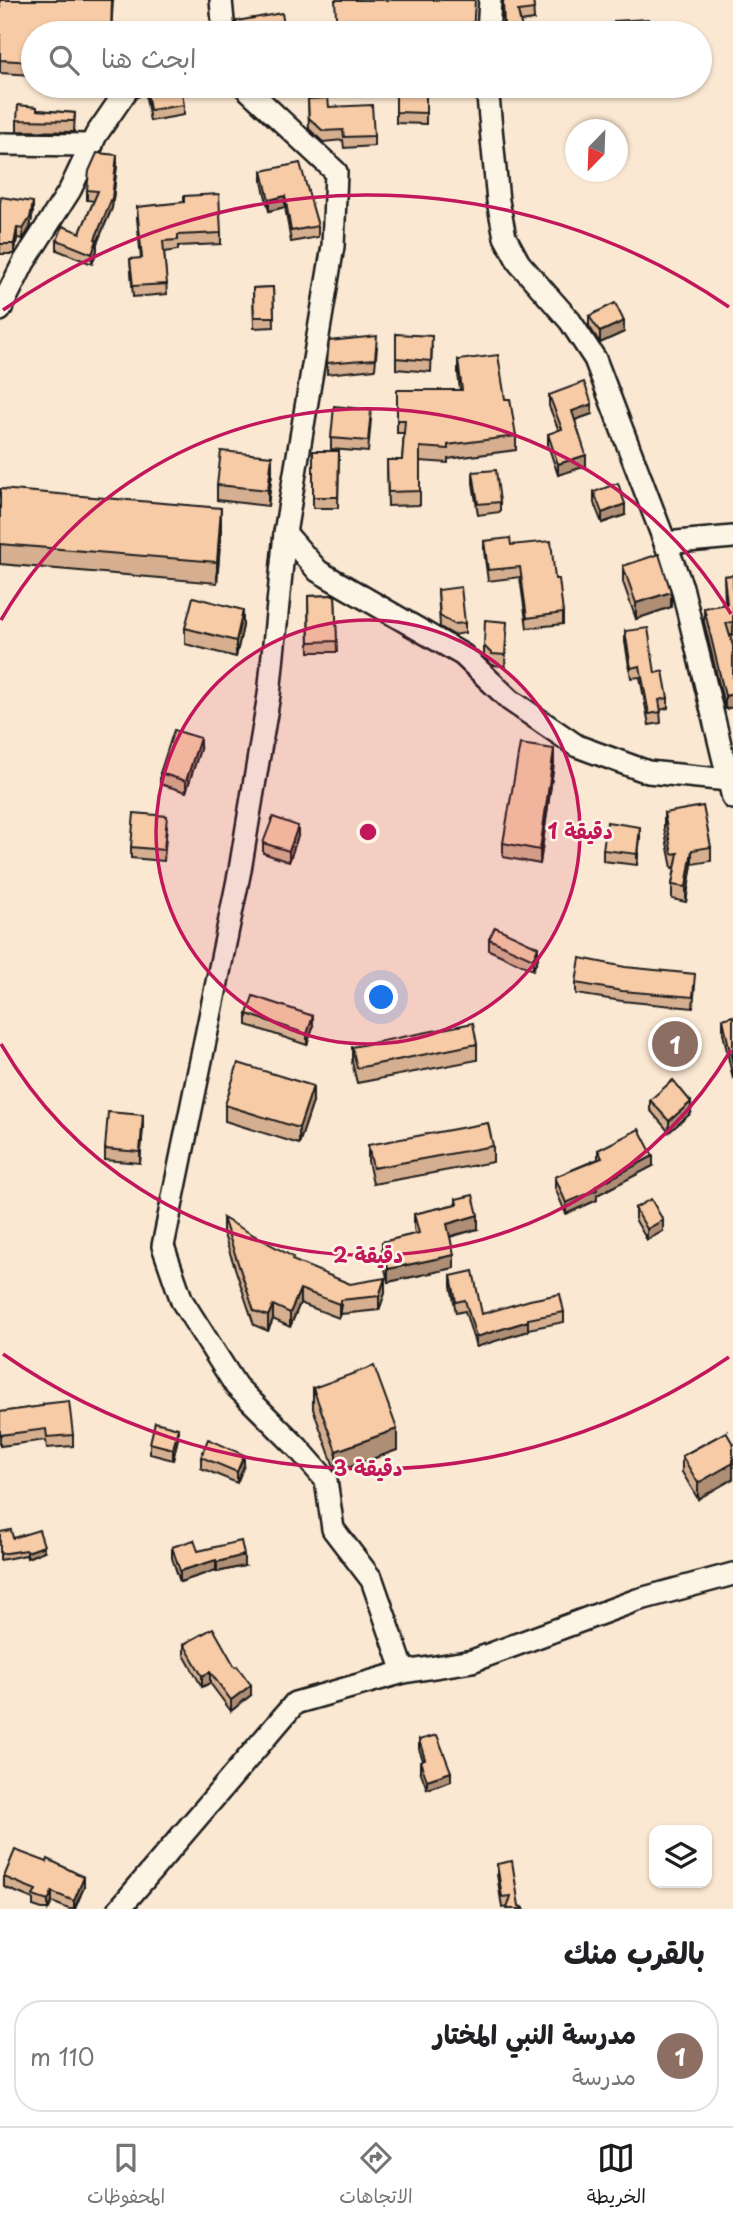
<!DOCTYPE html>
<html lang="ar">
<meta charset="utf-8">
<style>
body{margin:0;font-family:"Playpen Sans","Playpen Sans Arabic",sans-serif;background:#f6f6f6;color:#202124;direction:rtl}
.controls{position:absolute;right:21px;bottom:21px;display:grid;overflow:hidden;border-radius:14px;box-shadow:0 2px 5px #0004}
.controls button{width:63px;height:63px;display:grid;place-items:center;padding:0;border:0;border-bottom:2px solid #e0e0e0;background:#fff;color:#202124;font:35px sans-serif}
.compass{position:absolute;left:565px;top:119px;width:63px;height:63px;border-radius:50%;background:#fff;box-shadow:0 2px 5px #0004;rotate:203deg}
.you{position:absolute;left:382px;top:998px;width:24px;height:24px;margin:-18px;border:5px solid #fff;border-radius:50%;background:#1a73e8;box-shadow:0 0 0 10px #1a73e833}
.badge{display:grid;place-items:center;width:46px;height:46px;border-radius:50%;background:#1c1c1c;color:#fff;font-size:23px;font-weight:700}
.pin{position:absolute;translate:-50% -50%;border:4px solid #fff;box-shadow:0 2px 7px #0006}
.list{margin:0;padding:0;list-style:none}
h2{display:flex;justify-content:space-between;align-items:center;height:91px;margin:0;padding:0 28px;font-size:30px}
h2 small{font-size:23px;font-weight:400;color:#757577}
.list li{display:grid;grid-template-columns:46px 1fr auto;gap:21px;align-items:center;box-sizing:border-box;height:112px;margin:0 14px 14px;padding:0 14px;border:2px solid #e0e0e0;border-radius:28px}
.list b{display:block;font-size:26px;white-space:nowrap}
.list p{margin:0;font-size:23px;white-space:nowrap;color:#757577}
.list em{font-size:23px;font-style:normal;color:#757577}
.icon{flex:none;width:38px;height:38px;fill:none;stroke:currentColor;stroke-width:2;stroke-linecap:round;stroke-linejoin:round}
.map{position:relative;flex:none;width:733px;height:1909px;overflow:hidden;direction:ltr}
.search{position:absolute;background:#fff;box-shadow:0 2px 5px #0004;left:21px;right:21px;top:21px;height:77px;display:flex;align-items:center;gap:18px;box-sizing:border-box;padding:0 24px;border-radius:38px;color:#757577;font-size:26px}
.sheet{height:217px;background:#fff}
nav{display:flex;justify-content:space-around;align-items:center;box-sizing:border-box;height:98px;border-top:2px solid #e0e0e0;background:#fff;font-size:19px;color:#757577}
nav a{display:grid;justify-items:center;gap:4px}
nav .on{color:#1c1c1c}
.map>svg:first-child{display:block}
</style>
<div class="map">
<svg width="733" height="1909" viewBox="0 0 733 1909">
<rect width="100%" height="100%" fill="#fbe8d2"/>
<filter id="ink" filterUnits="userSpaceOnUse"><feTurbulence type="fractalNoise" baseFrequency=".0143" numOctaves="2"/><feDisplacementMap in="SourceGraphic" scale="14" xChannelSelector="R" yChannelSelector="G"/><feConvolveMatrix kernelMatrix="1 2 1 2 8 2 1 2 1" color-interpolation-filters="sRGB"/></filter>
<g filter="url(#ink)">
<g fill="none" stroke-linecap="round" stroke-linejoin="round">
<defs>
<g id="minor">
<path d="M221,0L224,33"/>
<path d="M488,33L490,0"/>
<path d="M244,86L336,172L333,246L285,533L318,571L463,655L510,700L577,746L648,772L728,780"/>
<path d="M487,86L498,201L505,237L519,263L570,321L595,359L682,587L733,798"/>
<path d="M0,144L92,145"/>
<path d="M0,310L24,262L70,190L96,135L129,87L133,86"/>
<path d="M285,533L269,695L240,870L163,1246L182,1301L236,1386L298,1448L326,1480L333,1529L372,1580L404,1672"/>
<path d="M665,543L733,537"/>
<path d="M119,1909L295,1703L404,1672L472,1661L637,1600L733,1574"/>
</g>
</defs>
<use href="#minor" stroke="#1c1c1c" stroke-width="26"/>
<use href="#minor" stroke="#fcf5e5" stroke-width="21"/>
</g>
<g fill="#d5af90" stroke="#1c1c1c" stroke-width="2">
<path d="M0,0H113L111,33H33V75L0,73Z"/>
<path d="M502,0H533L534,20L520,22L503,27Z"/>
<rect x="86" y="86" width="23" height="2"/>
<path d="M146,87L184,105V115L150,121L146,98Z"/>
<path d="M396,90L426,91V124L396,123Z"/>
<path d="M308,99L374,136V146L344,148L343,140L323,142L309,129Z"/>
<path d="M37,110L75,113L74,132L17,131V120Z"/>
<path d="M117,165L112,208L97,243V250L92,264L57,250V240L80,233L94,201L87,200V190Z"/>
<path d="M262,171L318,226V237L291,242L285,207L269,211L262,182Z"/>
<path d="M0,203L33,212L30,228L23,239L17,238L14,254H0Z"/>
<path d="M137,207L221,233V244L178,246V250L164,252L167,294L133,297L130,259H141L137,218Z"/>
<path d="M273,287L274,327L254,328L253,288Z"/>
<path d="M589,316L624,332L600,343L589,326Z"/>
<path d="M396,334L432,347L431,372L396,369Z"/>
<path d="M377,347L375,369L327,374V363Z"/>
<path d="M458,360L505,399L516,436V450L448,459V463L420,461V505L388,506L387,460H402L404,433H397V390H460L458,374Z"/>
<path d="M549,395L592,414L575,420L586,466L558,475L548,445V434L559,431L549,406Z"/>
<path d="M371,420L368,452L331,449V438Z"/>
<path d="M313,451H339L338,508H313Z"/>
<path d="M272,472L268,506L217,500V485Z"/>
<path d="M473,472L500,502V512L478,515L473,483Z"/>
<path d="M0,489L221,529L217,583L0,564Z"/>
<path d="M594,492L625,515L602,523L594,503Z"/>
<path d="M484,541L511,545L555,579L563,613V624L527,628L520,577L488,581L484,551Z"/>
<path d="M623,566L671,607L636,619L623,582Z"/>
<path d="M733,575V635H730L733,646V707L725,709L704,622V608L725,604L724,576Z"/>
<path d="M438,590L465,623V633L454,635L440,627Z"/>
<path d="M335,595L337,652H309L308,596Z"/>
<path d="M243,626L236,657L185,644V628Z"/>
<path d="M625,631L655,673L668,698V708L660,710L661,723L649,725L640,677L631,678L625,642Z"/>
<path d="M507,633L505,666L492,665L484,657V646Z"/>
<path d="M200,749L186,792L160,784V773Z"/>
<path d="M554,763L540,864L503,857V843Z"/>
<path d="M664,813L711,847V861L692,864L686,902L672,899V885L675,867L672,868L664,828Z"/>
<path d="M167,826L164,861L131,858V847Z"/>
<path d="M298,836L289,862L263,853V843Z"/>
<path d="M640,837L637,865L603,861V850Z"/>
<path d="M489,939L538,958L533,970L489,950Z"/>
<path d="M576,983L695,985L693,1008L622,1001L576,994Z"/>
<path d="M247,1014L313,1027L307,1045L247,1025Z"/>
<path d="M733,1016V1079L723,1033V1019Z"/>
<path d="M477,1044V1060L357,1083L352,1062V1047Z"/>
<path d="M650,1100L691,1113L669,1132L650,1110Z"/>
<path d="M313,1102L299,1144L225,1121V1105Z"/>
<path d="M143,1126L140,1163L105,1160V1149Z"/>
<path d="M368,1145L493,1146V1162L373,1184L368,1161Z"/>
<path d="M598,1150L653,1166L597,1195V1200L566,1214L555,1188V1177L598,1159Z"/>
<path d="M456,1199L478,1229L450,1237L454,1268L388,1282L382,1255V1242L415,1234L414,1228V1214L456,1204Z"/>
<path d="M635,1208L663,1231L647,1240L635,1219Z"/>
<path d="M223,1218L293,1261L350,1284L385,1293L379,1310L341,1314L339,1318L300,1303L290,1327L273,1319L268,1331L254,1325L223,1232Z"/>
<path d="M451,1276L482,1314L564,1312V1322L528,1329V1331L476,1347L465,1311L456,1313L451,1286Z"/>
<path d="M313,1388L397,1450L336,1472L313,1409Z"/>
<path d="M43,1406L73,1435V1446L47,1448L46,1440L0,1446V1412Z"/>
<path d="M726,1432L698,1499L682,1472V1456Z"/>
<path d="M178,1438L173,1460L150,1454V1443Z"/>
<path d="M201,1457L244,1465L237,1483L201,1468Z"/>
<path d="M0,1532L13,1538L44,1551L27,1558L26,1555L0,1560Z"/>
<path d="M172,1547L198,1551L244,1566L217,1572L216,1570L180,1582L172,1558Z"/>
<path d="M184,1644L251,1695L231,1711L210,1683L202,1687L184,1655Z"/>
<path d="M419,1740L451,1781L427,1789L420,1770V1761L423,1760L419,1749Z"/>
<path d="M497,1864L519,1906L502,1908L497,1874Z"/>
<path d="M4,1877L84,1887L75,1909H69L52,1902L49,1909H42L33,1906V1899L4,1887Z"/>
</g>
<g fill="#ae8e75" stroke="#1c1c1c" stroke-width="2">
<path d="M117,155V165L112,208L97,243V250L92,264V254L95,239Z"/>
<path d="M285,196V207L269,211V200Z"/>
<path d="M33,202V212L30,228L23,239V229Z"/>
<path d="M17,228V238L14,254V244Z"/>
<path d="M624,321V332L600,343V332Z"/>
<path d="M592,404V414L572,421V411Z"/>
<path d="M586,455V466L558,475V464Z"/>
<path d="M272,456V472L268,506V490Z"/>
<path d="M625,504V515L602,523V513Z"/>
<path d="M221,508V529L217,583V562Z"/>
<path d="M671,592V607L636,619V603Z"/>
<path d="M243,610V626L236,657V641Z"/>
<path d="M733,694V707L725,709V696Z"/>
<path d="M200,738V749L186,792V781Z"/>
<path d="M554,749V763L540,864V850Z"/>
<path d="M298,826V836L289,862V851Z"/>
<path d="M640,827V837L637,865V854Z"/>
<path d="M692,850V864L686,902V887Z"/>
<path d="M538,947V958L533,970V959Z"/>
<path d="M313,1016V1027L307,1045V1034Z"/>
<path d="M313,1086V1102L299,1144V1128Z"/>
<path d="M691,1102V1113L669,1132V1121Z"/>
<path d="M143,1115V1126L140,1163V1152Z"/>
<path d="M653,1156V1166L597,1195V1200L566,1214V1203L596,1186Z"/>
<path d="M478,1215V1229L447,1237V1224Z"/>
<path d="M663,1220V1231L647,1240V1229Z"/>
<path d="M454,1255V1268L388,1282V1269Z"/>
<path d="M385,1278V1293L379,1310V1296Z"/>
<path d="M300,1289V1303L290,1327V1313Z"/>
<path d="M341,1300V1314L339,1318V1304Z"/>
<path d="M273,1305V1319L268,1331V1316Z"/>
<path d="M528,1321V1331L476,1347V1337Z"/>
<path d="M178,1428V1438L173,1460V1449Z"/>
<path d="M397,1429V1450L336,1472V1451Z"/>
<path d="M244,1455V1465L237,1483V1472Z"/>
<path d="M733,1463V1479L698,1499V1483Z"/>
<path d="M44,1546V1551L27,1558V1552Z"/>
<path d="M244,1555V1566L217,1572V1562Z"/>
<path d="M216,1560V1570L180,1582V1571Z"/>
<path d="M210,1672V1683L202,1687V1676Z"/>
<path d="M251,1685V1695L231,1711V1700Z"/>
<path d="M451,1772V1781L427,1789V1780Z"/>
<path d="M84,1877V1887L74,1909V1901Z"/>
<path d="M52,1892V1902L48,1909V1901Z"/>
</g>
<g fill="#f8cba7" stroke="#1c1c1c" stroke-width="2">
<path d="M0,0H112L111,33H33V62L0,60Z"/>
<path d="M335,0H475L473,33H337Z"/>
<path d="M503,0H533L534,9L518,11L523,33H498V31L504,26Z"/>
<path d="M282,13L285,32L279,33H235L234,30L237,21Z"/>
<path d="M648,19L649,33H614V21Z"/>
<path d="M150,24L151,33L190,29V33H136L135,26Z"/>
<path d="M157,86H181L184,105L150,110L146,87Z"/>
<path d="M396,90L426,91V113L396,112Z"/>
<path d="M328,98L329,107L372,105L374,136L344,137L343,130L323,131L309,118L308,99Z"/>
<path d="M18,105L37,107V110L75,113L74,121L17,120Z"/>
<path d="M97,153L117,155L112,198L95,239L97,240L92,254L57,240L63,226L80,233L98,191L87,190L89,171Z"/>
<path d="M300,163L318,226L291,231L285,196L269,200L262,171Z"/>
<path d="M219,194L221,233L178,235V240L163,241L167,284L133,286L130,259L142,258L137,207L184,202V196Z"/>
<path d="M1,197L33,202L30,218L23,229L17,228L14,244H0V203Z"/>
<path d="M273,287L274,317H254L253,288Z"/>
<path d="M615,303L624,321L600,332L589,316Z"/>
<path d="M396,334L432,336L431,361L396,358Z"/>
<path d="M377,336L375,359L327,363L329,341Z"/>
<path d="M498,355L505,399H510L516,436L448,445V449L420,447V491L388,492L387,460H402L405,420H397V390H462L458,360Z"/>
<path d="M584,382L592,404L572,411L586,455L558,464L548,434L562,429L549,395Z"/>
<path d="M334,406L371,410L368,441L331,438Z"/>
<path d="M221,451L272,456L268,490L217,485Z"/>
<path d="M313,451H339L338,497H313Z"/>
<path d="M496,470L500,502L478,504L473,472Z"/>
<path d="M618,483L625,504L602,513L594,492Z"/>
<path d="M0,489L221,508L217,562L0,544Z"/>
<path d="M510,538L511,545L551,541L555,579H559L563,613L527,618L520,567L488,570L484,541Z"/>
<path d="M659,554L671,592L636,603L623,566Z"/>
<path d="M733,575V622L726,623L733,646V694L725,696L704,608L727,604L724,576Z"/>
<path d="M461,587L465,623L454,624L440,616L438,590Z"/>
<path d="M335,595L337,641L309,642L308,596Z"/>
<path d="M193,597L243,610L236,641L185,628Z"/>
<path d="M485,620L507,622L505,655L492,654L484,646Z"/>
<path d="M648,628L655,673L663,671L668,698L659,700L661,712L649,714L640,666L631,668L625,631Z"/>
<path d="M174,730L200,738L186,781L160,773Z"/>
<path d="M520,744L554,749L540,850L503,843Z"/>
<path d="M703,806L711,847L692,850L686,887L672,885L678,853L672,854L664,813Z"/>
<path d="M134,813L167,816L164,850L131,847Z"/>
<path d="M273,817L298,826L289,851L263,843Z"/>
<path d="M607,822L640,827L637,854L603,850Z"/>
<path d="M495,927L538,947L533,959L489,939Z"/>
<path d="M580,958L625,967L695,974L693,997L622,991L576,983Z"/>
<path d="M253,996L313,1016L307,1034L247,1014Z"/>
<path d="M733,1016V1065L723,1019Z"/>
<path d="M473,1023L477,1044L357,1068L352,1047Z"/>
<path d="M238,1063L313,1086L299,1128L225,1105Z"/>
<path d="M673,1080L691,1102L669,1121L650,1100Z"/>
<path d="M108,1112L143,1115L140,1152L105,1149Z"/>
<path d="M488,1123L493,1146L373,1168L368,1145Z"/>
<path d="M639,1129L653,1156L596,1186L597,1190L566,1203L555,1177L602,1158L598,1150Z"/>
<path d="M473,1195L478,1215L447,1224L454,1255L388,1269L382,1242L419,1233L414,1214L457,1204L456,1199Z"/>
<path d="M651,1199L663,1220L647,1229L635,1208Z"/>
<path d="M223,1218L293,1257L292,1260L350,1284L385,1278L379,1296L341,1300L339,1304L300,1289L290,1313L273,1305L268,1316L254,1311Z"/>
<path d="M473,1271L482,1314L530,1300L560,1294L564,1312L528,1319V1321L476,1337L465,1300L456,1302L451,1276Z"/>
<path d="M374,1366L397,1429L336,1451L313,1388Z"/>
<path d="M69,1401L73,1435L47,1437L46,1429L0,1435V1412L43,1406V1404Z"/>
<path d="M155,1422L178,1428L173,1449L150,1443Z"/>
<path d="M726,1432L733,1444V1463L698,1483L682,1456Z"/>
<path d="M208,1439L244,1455L237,1472L201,1457Z"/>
<path d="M11,1530L13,1538L39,1530L44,1546L27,1552L26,1550L0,1554V1532Z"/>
<path d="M194,1540L198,1551L241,1541L244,1555L217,1562L216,1560L180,1571L172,1547Z"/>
<path d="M213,1628L235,1667L237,1666L251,1685L231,1700L210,1672L202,1676L184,1644Z"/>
<path d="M437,1735L451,1772L427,1780L420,1761L425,1759L419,1740Z"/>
<path d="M15,1850L47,1862L48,1859L84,1877L74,1901L52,1892L48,1901L33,1896L36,1890L4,1877Z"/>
<path d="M512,1861L519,1906L524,1908V1909H507L511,1896L502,1897L497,1864Z"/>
</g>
</g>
<circle cx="368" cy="832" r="212" fill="#c2185b" fill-opacity=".12"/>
<g fill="none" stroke="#c2185b" stroke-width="3.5">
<circle cx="368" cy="832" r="212"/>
<path d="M731 1050A424 424 0 0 1 1 1044M1 620A424 424 0 0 1 731 614"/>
<path d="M729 1357A637 637 0 0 1 3 1354M3 310A637 637 0 0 1 729 307"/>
</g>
<circle cx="368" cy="832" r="10" fill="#c2185b" stroke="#fcf5e5" stroke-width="3.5"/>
<g font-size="21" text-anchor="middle" font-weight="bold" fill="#c2185b" stroke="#fcf5e5" stroke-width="5" stroke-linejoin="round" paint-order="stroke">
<text x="580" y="839">1 دقيقة</text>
<text x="368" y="1263">2 دقيقة</text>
<text x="368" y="1476">3 دقيقة</text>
</g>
</svg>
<div class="controls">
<button><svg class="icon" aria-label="layers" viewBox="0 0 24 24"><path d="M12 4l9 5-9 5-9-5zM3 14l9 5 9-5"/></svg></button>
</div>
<svg class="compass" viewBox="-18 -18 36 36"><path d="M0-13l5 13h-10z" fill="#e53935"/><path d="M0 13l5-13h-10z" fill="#757577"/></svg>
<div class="you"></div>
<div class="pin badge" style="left:675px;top:1044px;background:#8d6e63">1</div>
<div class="search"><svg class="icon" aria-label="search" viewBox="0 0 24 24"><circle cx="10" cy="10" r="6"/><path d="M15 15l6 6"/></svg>ابحث هنا</div>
</div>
<section class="sheet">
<h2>بالقرب منك<small></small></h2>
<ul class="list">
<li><span class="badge" style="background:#8d6e63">1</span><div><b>مدرسة النبي المختار</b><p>مدرسة</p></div><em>110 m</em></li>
</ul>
</section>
<nav>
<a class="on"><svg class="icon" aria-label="map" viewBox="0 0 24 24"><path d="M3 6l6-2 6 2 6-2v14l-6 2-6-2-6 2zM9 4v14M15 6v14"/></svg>الخريطة</a>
<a><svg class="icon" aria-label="directions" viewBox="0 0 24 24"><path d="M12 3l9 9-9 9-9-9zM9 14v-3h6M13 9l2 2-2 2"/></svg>الاتجاهات</a>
<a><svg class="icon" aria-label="saved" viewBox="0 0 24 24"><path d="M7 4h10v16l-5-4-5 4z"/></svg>المحفوظات</a>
</nav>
